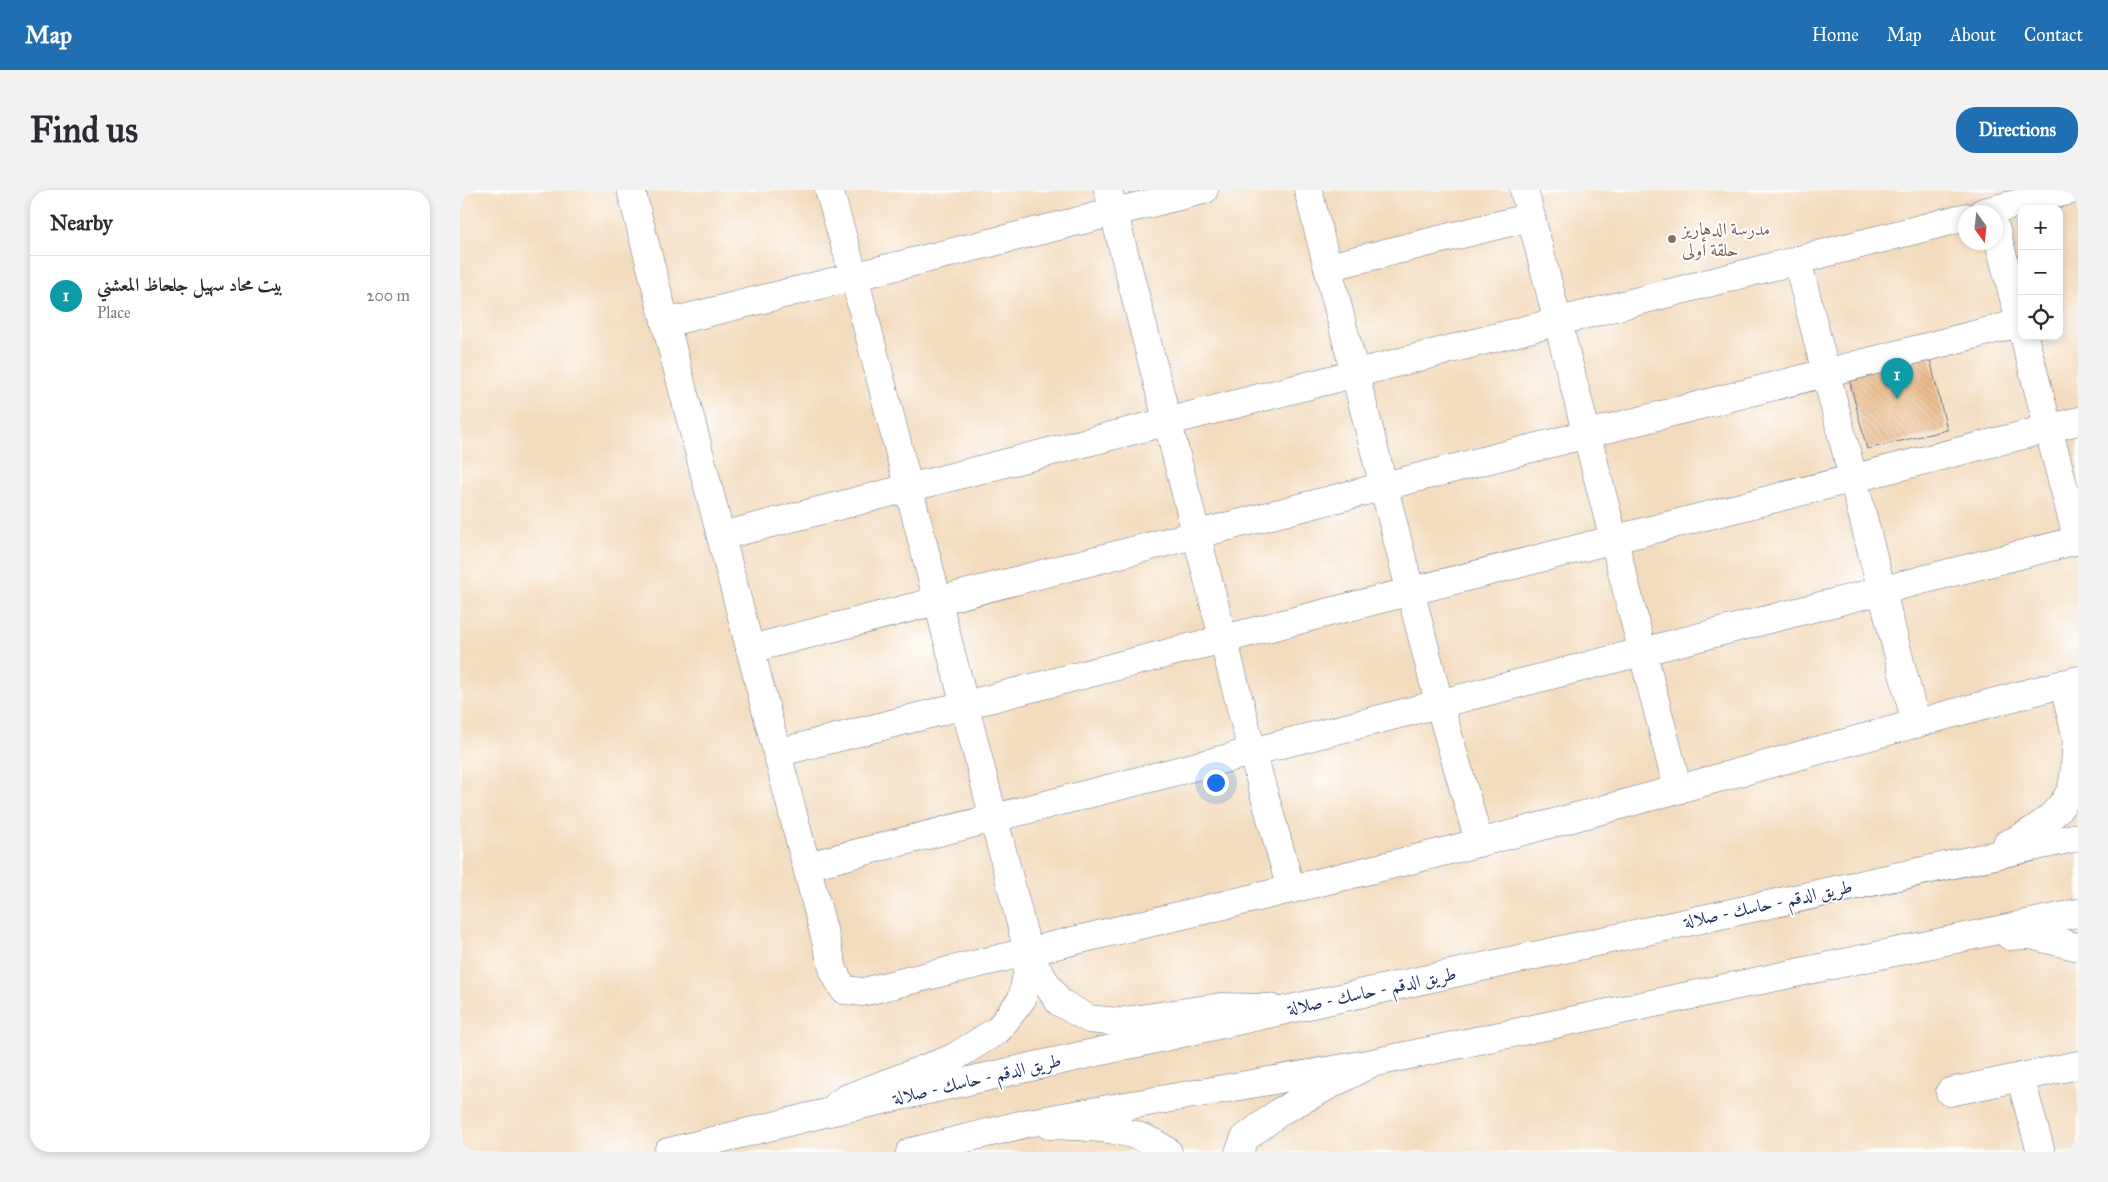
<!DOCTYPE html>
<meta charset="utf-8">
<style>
body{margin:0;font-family:"IM FELL Great Primer",Amiri,serif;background:#f2f2f3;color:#2b2b33}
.controls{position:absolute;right:15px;top:15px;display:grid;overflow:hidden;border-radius:10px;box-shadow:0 2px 8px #0003}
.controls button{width:45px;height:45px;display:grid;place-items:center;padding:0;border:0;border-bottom:1px solid #e1e1e2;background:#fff;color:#2b2b33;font:25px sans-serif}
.compass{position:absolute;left:1498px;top:15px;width:45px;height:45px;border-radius:50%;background:#fff;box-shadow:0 2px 8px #0003;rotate:165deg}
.you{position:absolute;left:755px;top:592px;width:18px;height:18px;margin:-12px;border:4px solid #fff;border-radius:50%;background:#1a73e8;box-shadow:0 0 0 8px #1a73e833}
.badge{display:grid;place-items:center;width:32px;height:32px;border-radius:50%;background:#1f6fb2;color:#fff;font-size:16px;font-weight:700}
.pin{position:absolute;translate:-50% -41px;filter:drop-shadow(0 1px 2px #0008)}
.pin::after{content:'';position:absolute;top:26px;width:18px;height:15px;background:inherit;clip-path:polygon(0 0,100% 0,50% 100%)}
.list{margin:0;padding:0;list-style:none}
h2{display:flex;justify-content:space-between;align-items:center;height:65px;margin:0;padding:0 20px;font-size:21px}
h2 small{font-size:16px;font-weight:400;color:#7c7c81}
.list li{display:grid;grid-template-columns:32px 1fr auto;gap:15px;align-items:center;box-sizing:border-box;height:80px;padding:0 20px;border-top:1px solid #e1e1e2}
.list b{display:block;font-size:19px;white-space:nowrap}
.list p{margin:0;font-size:16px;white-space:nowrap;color:#7c7c81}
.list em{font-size:16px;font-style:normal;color:#7c7c81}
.icon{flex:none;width:28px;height:28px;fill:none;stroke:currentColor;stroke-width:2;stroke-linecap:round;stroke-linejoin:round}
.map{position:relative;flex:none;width:1618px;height:962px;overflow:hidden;border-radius:20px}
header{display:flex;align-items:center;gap:30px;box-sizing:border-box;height:70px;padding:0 25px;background:#1f6fb2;color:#fff}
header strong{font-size:24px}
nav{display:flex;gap:28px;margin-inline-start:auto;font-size:18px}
.intro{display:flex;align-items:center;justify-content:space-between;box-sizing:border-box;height:120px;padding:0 30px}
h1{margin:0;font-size:35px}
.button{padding:12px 22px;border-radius:20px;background:#1f6fb2;color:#fff;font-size:18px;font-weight:700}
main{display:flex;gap:30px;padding:0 30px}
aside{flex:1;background:#fff;border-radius:20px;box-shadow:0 2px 8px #0003}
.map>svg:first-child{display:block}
</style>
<header>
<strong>Map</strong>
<nav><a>Home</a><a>Map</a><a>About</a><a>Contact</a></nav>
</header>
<div class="intro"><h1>Find us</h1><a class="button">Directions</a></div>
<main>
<aside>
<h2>Nearby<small></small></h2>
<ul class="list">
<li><span class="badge" style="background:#0f9aa8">1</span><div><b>بيت محاد سهيل جلحاظ المعشني</b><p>Place</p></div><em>200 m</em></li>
</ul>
</aside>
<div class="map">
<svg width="1618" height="962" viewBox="0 0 1618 962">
<defs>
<pattern id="building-back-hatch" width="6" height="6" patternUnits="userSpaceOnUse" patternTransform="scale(1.25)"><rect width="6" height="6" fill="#e9b580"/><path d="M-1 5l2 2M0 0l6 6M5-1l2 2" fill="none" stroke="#c79c71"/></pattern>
</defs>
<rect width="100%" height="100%" fill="#fff"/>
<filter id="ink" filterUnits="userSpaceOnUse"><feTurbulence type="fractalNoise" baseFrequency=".02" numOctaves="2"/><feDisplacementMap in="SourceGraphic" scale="10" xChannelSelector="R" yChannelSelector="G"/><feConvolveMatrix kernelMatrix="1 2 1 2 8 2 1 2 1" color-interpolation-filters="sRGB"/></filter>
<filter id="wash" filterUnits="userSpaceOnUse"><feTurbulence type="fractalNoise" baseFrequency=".0096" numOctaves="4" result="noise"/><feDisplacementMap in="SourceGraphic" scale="20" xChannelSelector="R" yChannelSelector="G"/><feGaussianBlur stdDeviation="1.12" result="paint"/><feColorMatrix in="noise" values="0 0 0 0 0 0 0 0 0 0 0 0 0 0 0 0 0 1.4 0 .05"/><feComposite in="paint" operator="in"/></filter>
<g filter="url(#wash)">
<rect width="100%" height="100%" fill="#f3dcbe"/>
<g id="blocks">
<path fill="url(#building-back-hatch)" d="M1468,161L1487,240L1407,259L1386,177Z"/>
</g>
</g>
<g filter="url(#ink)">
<use href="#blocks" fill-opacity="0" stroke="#676c80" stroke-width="1"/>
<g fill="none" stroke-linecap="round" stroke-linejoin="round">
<defs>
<g id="minor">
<path d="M171,0L374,782L384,800L403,802C609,750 816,705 1022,652C1221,600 1419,542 1618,490"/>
<path d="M369,0L394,86L570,769L599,812L629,829L658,832L760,817L810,818"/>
<path d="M648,0L792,561L831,699"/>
<path d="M848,0L979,513L1019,652"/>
<path d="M1064,0L1218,600"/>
<path d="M1523,22L1612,0"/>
<path d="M1536,40L1562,140"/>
<path d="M1337,70L1456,534"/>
<path d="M868,77L1071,27"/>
<path d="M206,133L744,0"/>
<path d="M1564,146L1618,351"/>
<path d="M261,346L1506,27"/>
<path d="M290,459L1560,133"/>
<path d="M1603,494L1618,552"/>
<path d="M317,563L1618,231"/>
<path d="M347,676L1618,350"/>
<path d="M1560,887L1581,962"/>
<path d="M1490,902L1618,875"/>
<path d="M378,914L387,908L493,868L538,840L562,809L570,769"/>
<path d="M589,935C629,937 675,936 708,962"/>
<path d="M779,962L785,948L821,921L906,876"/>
</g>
<g id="highway">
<path d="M1547,654C1571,644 1598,626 1610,602C1616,589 1615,562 1617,547"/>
<path d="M1550,746L1570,745L1618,757"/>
<path d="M208,962L365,923L830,819L1618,647"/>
<path d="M450,962L568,933L912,873L1618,723"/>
</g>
</defs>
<use href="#minor" stroke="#676c80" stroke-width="29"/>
<use href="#highway" stroke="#676c80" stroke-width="29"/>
<use href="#minor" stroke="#fff" stroke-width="28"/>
<use href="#highway" stroke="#fff" stroke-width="28"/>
</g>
</g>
<circle fill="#8d6e63" stroke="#fff" stroke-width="2" cx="1212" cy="49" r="5"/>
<g text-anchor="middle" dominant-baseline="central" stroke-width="4" stroke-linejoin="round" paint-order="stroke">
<g font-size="18" fill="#785e54" stroke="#fff" text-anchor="start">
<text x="1222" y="39">مدرسة الدهاريز<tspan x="1222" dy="21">حلقة أولى</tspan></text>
</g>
<g font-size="18" fill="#1b2f5e" stroke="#fff">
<text transform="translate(1308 714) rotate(-12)">طريق الدقم - حاسك - صلالة</text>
<text transform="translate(912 801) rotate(-12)">طريق الدقم - حاسك - صلالة</text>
<text transform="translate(517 889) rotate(-13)">طريق الدقم - حاسك - صلالة</text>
</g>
</g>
</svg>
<div class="controls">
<button>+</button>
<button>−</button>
<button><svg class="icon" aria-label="locate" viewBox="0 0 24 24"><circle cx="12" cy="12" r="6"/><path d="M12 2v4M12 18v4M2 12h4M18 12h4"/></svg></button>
</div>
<svg class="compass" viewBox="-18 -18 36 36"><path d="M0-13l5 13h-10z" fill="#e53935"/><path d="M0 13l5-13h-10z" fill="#7c7c81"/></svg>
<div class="you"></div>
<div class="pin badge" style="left:1437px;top:209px;background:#0f9aa8">1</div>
</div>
</main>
